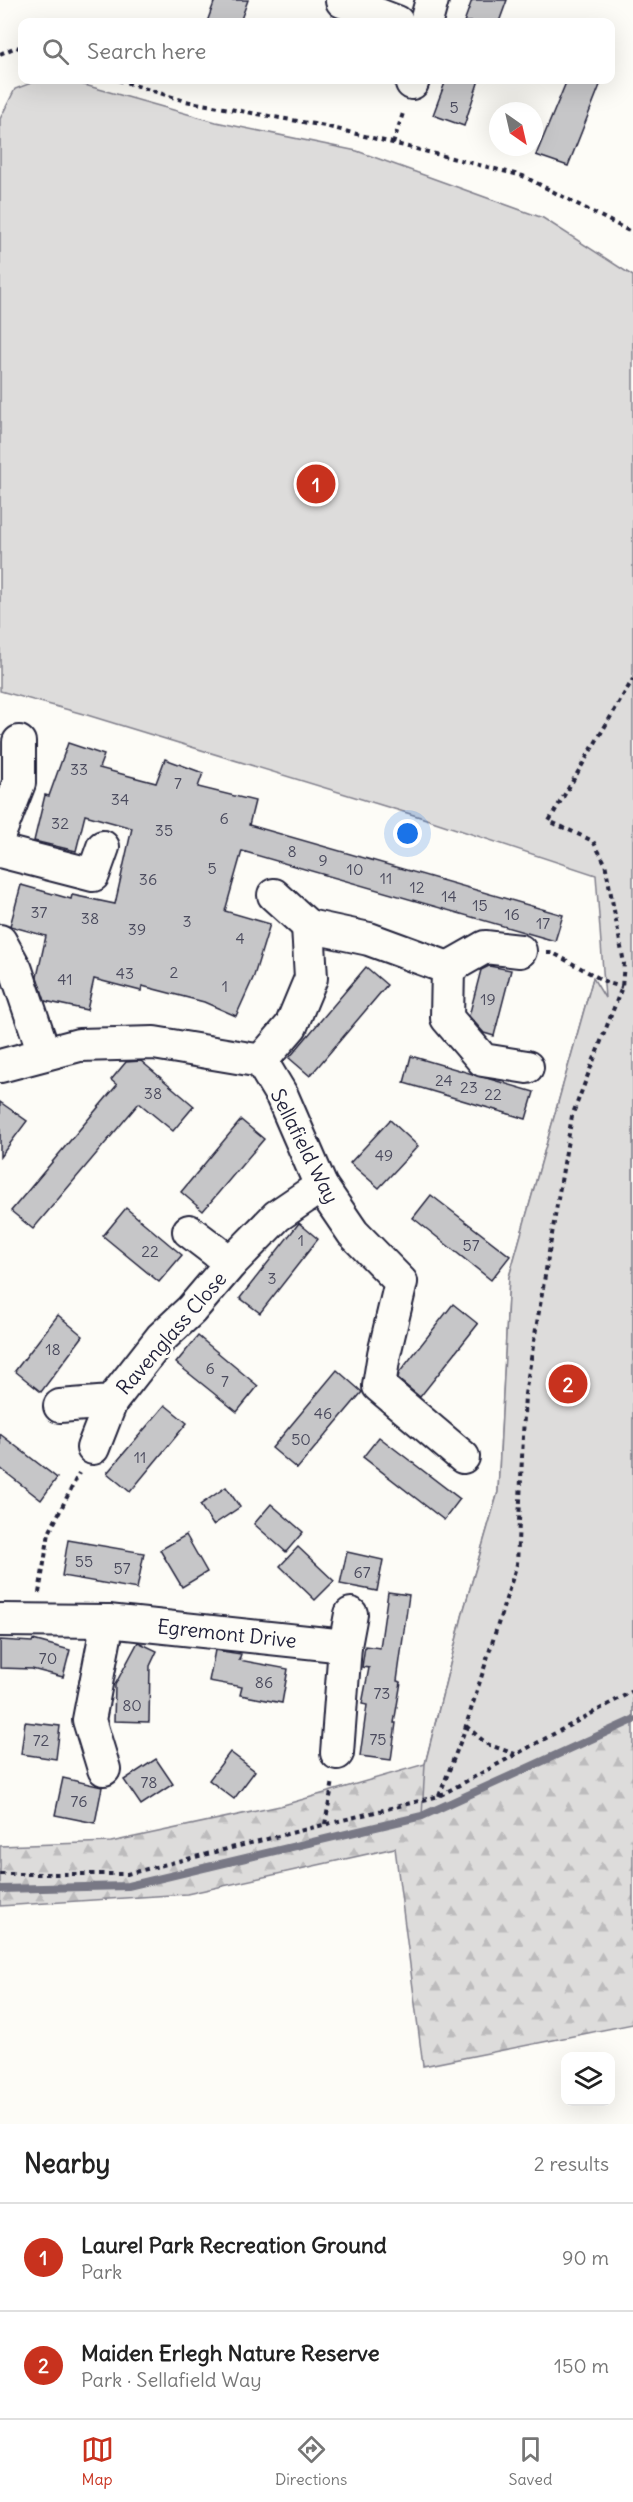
<!DOCTYPE html>
<meta charset="utf-8">
<style>
body{margin:0;font-family:Delius,sans-serif;background:#f6f6f6;color:#222}
.controls{position:absolute;right:18px;bottom:18px;display:grid;overflow:hidden;border-radius:12px;box-shadow:0 6px 24px #0002}
.controls button{width:54px;height:54px;display:grid;place-items:center;padding:0;border:0;border-bottom:2px solid #e0e0e0;background:#fff;color:#222;font:30px sans-serif}
.compass{position:absolute;left:489px;top:102px;width:54px;height:54px;border-radius:50%;background:#fff;box-shadow:0 6px 24px #0002;rotate:146deg}
.you{position:absolute;left:408px;top:834px;width:21px;height:21px;margin:-15px;border:4px solid #fff;border-radius:50%;background:#1a73e8;box-shadow:0 0 0 9px #1a73e833}
.badge{display:grid;place-items:center;width:39px;height:39px;border-radius:50%;background:#c8321e;color:#fff;font-size:20px;font-weight:700}
.pin{position:absolute;translate:-50% -50%;border:3px solid #fff;box-shadow:0 2px 6px #0006}
.list{margin:0;padding:0;list-style:none}
h2{display:flex;justify-content:space-between;align-items:center;height:78px;margin:0;padding:0 24px;font-size:26px}
h2 small{font-size:20px;font-weight:400;color:#767676}
.list li{display:grid;grid-template-columns:39px 1fr auto;gap:18px;align-items:center;box-sizing:border-box;height:108px;padding:0 24px;border-top:2px solid #e0e0e0}
.list b{display:block;font-size:22px;white-space:nowrap}
.list p{margin:0;font-size:20px;white-space:nowrap;color:#767676}
.list em{font-size:20px;font-style:normal;color:#767676}
.icon{flex:none;width:33px;height:33px;fill:none;stroke:currentColor;stroke-width:2;stroke-linecap:round;stroke-linejoin:round}
.map{position:relative;flex:none;width:633px;height:2124px;overflow:hidden}
.search{position:absolute;background:#fff;box-shadow:0 6px 24px #0002;left:18px;right:18px;top:18px;height:66px;display:flex;align-items:center;gap:15px;box-sizing:border-box;padding:0 21px;border-radius:12px;color:#767676;font-size:22px}
.sheet{height:294px;background:#fff}
nav{display:flex;justify-content:space-around;align-items:center;box-sizing:border-box;height:84px;border-top:2px solid #e0e0e0;background:#fff;font-size:16px;color:#767676}
nav a{display:grid;justify-items:center;gap:3px}
nav .on{color:#c8321e}
.map>svg:first-child{display:block}
</style>
<div class="map">
<svg width="633" height="2124" viewBox="0 0 633 2124">
<defs>
<pattern id="forest-firs" width="22" height="20" patternUnits="userSpaceOnUse" patternTransform="scale(1.5)"><rect width="22" height="20" fill="#dddcdb"/><path d="M5 1l3.5 6h-7zM16 11l3.5 6h-7z" fill="#bdbcbd"/></pattern>
</defs>
<rect width="100%" height="100%" fill="#fdfcf7"/>
<filter id="ink" filterUnits="userSpaceOnUse"><feTurbulence type="fractalNoise" baseFrequency=".0167" numOctaves="2"/><feDisplacementMap in="SourceGraphic" scale="12" xChannelSelector="R" yChannelSelector="G"/><feConvolveMatrix kernelMatrix="1 2 1 2 8 2 1 2 1" color-interpolation-filters="sRGB"/></filter>
<g filter="url(#ink)">
<path fill="url(#forest-firs)" stroke="#807f8b" stroke-width="1.5" d="M593,978L633,1115V2024L423,2066L395,1848L187,1894L0,1906V1846L111,1842L280,1806L425,1764L464,1609L498,1492L509,1277Z"/>
<path fill="#dddcdb" stroke="#807f8b" stroke-width="1.5" d="M39,80H67L216,122L357,151L543,218L633,276V1720L422,1816L425,1764L464,1609L498,1492L509,1277L593,978L605,998L596,875L417,816L87,715L0,691V119L15,89Z"/>
<g fill="none" stroke-linecap="round" stroke-linejoin="round">
<path stroke="#787885" stroke-width="8" d="M0,1889L128,1886L422,1816L633,1720"/>
</g>
<g fill="#c6c6c8" stroke="#22223b" stroke-width="1.5">
<path d="M215,0H248L240,22H207Z"/>
<path d="M472,0H507L499,22H464Z"/>
<path d="M446,80H479L464,126L433,115Z"/>
<path d="M567,80H602L568,166L536,155Z"/>
<path d="M68,743L104,755L99,768L156,783L165,759L203,773L198,787L255,801L249,825L563,915L555,941L242,851L225,911L270,924L254,976L236,1016L204,1002L142,986L141,991L94,979L87,1010L45,1001L37,977L46,936L10,926L21,885L71,899L72,895L115,904L132,828L85,815L76,851L34,841L45,795L49,796Z"/>
<path d="M489,966L511,970L494,1036L484,1033L469,1016L481,970Z"/>
<path d="M366,967L387,985L310,1076L289,1058Z"/>
<path d="M411,1056L534,1092L526,1119L404,1083Z"/>
<path d="M141,1061L194,1106L173,1131L139,1103L33,1229L11,1211L117,1085L111,1080L126,1062Z"/>
<path d="M0,1102L27,1121L0,1157Z"/>
<path d="M241,1120L264,1139L203,1211L181,1192Z"/>
<path d="M390,1120L418,1146L379,1188L350,1163Z"/>
<path d="M431,1195L510,1256L491,1280L413,1218Z"/>
<path d="M126,1208L182,1255L159,1282L103,1236Z"/>
<path d="M299,1223L318,1239L260,1313L240,1298Z"/>
<path d="M453,1304L478,1324L420,1397L398,1379L399,1373Z"/>
<path d="M58,1315L83,1336L41,1392L15,1371Z"/>
<path d="M198,1336L258,1386L237,1412L176,1363Z"/>
<path d="M337,1370L362,1392L297,1469L272,1448Z"/>
<path d="M165,1405L187,1423L130,1492L107,1473Z"/>
<path d="M0,1434L57,1478L41,1500L0,1468Z"/>
<path d="M379,1437L460,1499L444,1520L363,1457Z"/>
<path d="M226,1487L240,1507L213,1525L200,1505Z"/>
<path d="M271,1504L303,1532L286,1552L254,1524Z"/>
<path d="M186,1535L207,1572L182,1587L160,1550Z"/>
<path d="M68,1540L144,1553L137,1589L62,1576Z"/>
<path d="M298,1547L334,1581L315,1600L280,1566Z"/>
<path d="M347,1552L383,1560L377,1591L340,1584Z"/>
<path d="M388,1592L409,1595L397,1681L401,1682L394,1723H396L391,1760L360,1756L367,1705L362,1704L369,1668L362,1667L365,1646L380,1648Z"/>
<path d="M0,1640L32,1642L33,1640L70,1650L63,1677L32,1669L0,1668Z"/>
<path d="M138,1642L157,1651L150,1666L149,1722L114,1721L115,1685Z"/>
<path d="M215,1650L241,1654L239,1660L288,1669L282,1703L240,1695L242,1687L209,1681Z"/>
<path d="M25,1722L60,1726L56,1759L21,1754Z"/>
<path d="M230,1752L255,1771L234,1799L209,1780Z"/>
<path d="M156,1759L173,1784L141,1805L124,1780Z"/>
<path d="M63,1778L102,1787L95,1823L55,1815Z"/>
</g>
<g fill="none" stroke-linecap="round" stroke-linejoin="round">
<defs>
<g id="street">
<path d="M342,1L397,22"/>
<path d="M426,22L432,0"/>
<path d="M412,83L413,80"/>
<path d="M0,832L19,783V742"/>
<path d="M0,851L93,875L103,847"/>
<path d="M274,895L308,926"/>
<path d="M0,941L16,970L44,1053"/>
<path d="M448,968L485,947L520,951"/>
<path d="M261,1061L291,1026L311,978L308,926L369,939L448,968L447,1018L483,1060L527,1067"/>
<path d="M0,1066L79,1045L154,1043L261,1061L282,1096L321,1186L353,1233L401,1282L384,1354L379,1386L463,1457"/>
<path d="M189,1231L231,1263"/>
<path d="M60,1406L111,1402L161,1338L191,1310L231,1263L277,1216L321,1186"/>
<path d="M93,1448L111,1402"/>
<path d="M0,1620L108,1621L345,1646"/>
<path d="M337,1753L345,1646L351,1614"/>
<path d="M104,1769L89,1720L108,1621"/>
</g>
</defs>
<use href="#street" stroke="#22223b" stroke-width="36"/>
<g stroke="#22223b" stroke-width="4" stroke-dasharray="4.5 4.5" stroke-linecap="butt">
<path d="M0,54L16,47L22,49"/>
<path d="M118,80L185,101L325,126L523,176L633,233"/>
<path d="M393,144L404,110"/>
<path d="M547,953H553L608,983L622,987"/>
<path d="M39,1593L49,1533L79,1473"/>
<path d="M466,1726L487,1744L515,1754"/>
<path d="M439,1796L463,1735L517,1564L525,1394L572,1116L622,987L624,963L605,863L593,841L549,821L633,679"/>
<path d="M325,1824L333,1781"/>
<path d="M0,1874H127L439,1796L633,1691"/>
</g>
<use href="#street" stroke="#fdfcf7" stroke-width="32"/>
</g>
</g>
<g text-anchor="middle" dominant-baseline="central" stroke-width="6" stroke-linejoin="round" paint-order="stroke">
<g font-size="16" fill="#4b4b5e">
<text x="454" y="107">5</text>
<text x="79" y="769">33</text>
<text x="178" y="783">7</text>
<text x="120" y="799">34</text>
<text x="224" y="818">6</text>
<text x="60" y="823">32</text>
<text x="164" y="830">35</text>
<text x="292" y="851">8</text>
<text x="323" y="860">9</text>
<text x="212" y="868">5</text>
<text x="355" y="869">10</text>
<text x="386" y="878">11</text>
<text x="148" y="879">36</text>
<text x="417" y="887">12</text>
<text x="449" y="896">14</text>
<text x="480" y="905">15</text>
<text x="39" y="912">37</text>
<text x="512" y="914">16</text>
<text x="90" y="918">38</text>
<text x="187" y="921">3</text>
<text x="543" y="923">17</text>
<text x="137" y="929">39</text>
<text x="240" y="938">4</text>
<text x="174" y="972">2</text>
<text x="125" y="973">43</text>
<text x="65" y="979">41</text>
<text x="225" y="986">1</text>
<text x="488" y="999">19</text>
<text x="444" y="1080">24</text>
<text x="469" y="1087">23</text>
<text x="153" y="1093">38</text>
<text x="493" y="1094">22</text>
<text x="384" y="1155">49</text>
<text x="301" y="1240">1</text>
<text x="471" y="1245">57</text>
<text x="150" y="1251">22</text>
<text x="272" y="1278">3</text>
<text x="53" y="1349">18</text>
<text x="210" y="1368">6</text>
<text x="225" y="1381">7</text>
<text x="323" y="1413">46</text>
<text x="301" y="1439">50</text>
<text x="140" y="1457">11</text>
<text x="84" y="1561">55</text>
<text x="122" y="1568">57</text>
<text x="362" y="1572">67</text>
<text x="48" y="1658">70</text>
<text x="264" y="1682">86</text>
<text x="382" y="1693">73</text>
<text x="132" y="1705">80</text>
<text x="378" y="1739">75</text>
<text x="41" y="1740">72</text>
<text x="149" y="1782">78</text>
<text x="79" y="1801">76</text>
</g>
<g font-size="20" fill="#22223b" stroke="#fdfcf7">
<text transform="translate(305 1146) rotate(63)">Sellafield Way</text>
<text transform="translate(171 1333) rotate(-49)">Ravenglass Close</text>
<text transform="translate(227 1633) rotate(6)">Egremont Drive</text>
</g>
</g>
</svg>
<div class="controls">
<button><svg class="icon" aria-label="layers" viewBox="0 0 24 24"><path d="M12 4l9 5-9 5-9-5zM3 14l9 5 9-5"/></svg></button>
</div>
<svg class="compass" viewBox="-18 -18 36 36"><path d="M0-13l5 13h-10z" fill="#e53935"/><path d="M0 13l5-13h-10z" fill="#767676"/></svg>
<div class="you"></div>
<div class="pin badge" style="left:316px;top:484px">1</div>
<div class="pin badge" style="left:568px;top:1384px">2</div>
<div class="search"><svg class="icon" aria-label="search" viewBox="0 0 24 24"><circle cx="10" cy="10" r="6"/><path d="M15 15l6 6"/></svg>Search here</div>
</div>
<section class="sheet">
<h2>Nearby<small>2 results</small></h2>
<ul class="list">
<li><span class="badge">1</span><div><b>Laurel Park Recreation Ground</b><p>Park</p></div><em>90 m</em></li>
<li><span class="badge">2</span><div><b>Maiden Erlegh Nature Reserve</b><p>Park · Sellafield Way</p></div><em>150 m</em></li>
</ul>
</section>
<nav>
<a class="on"><svg class="icon" aria-label="map" viewBox="0 0 24 24"><path d="M3 6l6-2 6 2 6-2v14l-6 2-6-2-6 2zM9 4v14M15 6v14"/></svg>Map</a>
<a><svg class="icon" aria-label="directions" viewBox="0 0 24 24"><path d="M12 3l9 9-9 9-9-9zM9 14v-3h6M13 9l2 2-2 2"/></svg>Directions</a>
<a><svg class="icon" aria-label="saved" viewBox="0 0 24 24"><path d="M7 4h10v16l-5-4-5 4z"/></svg>Saved</a>
</nav>
